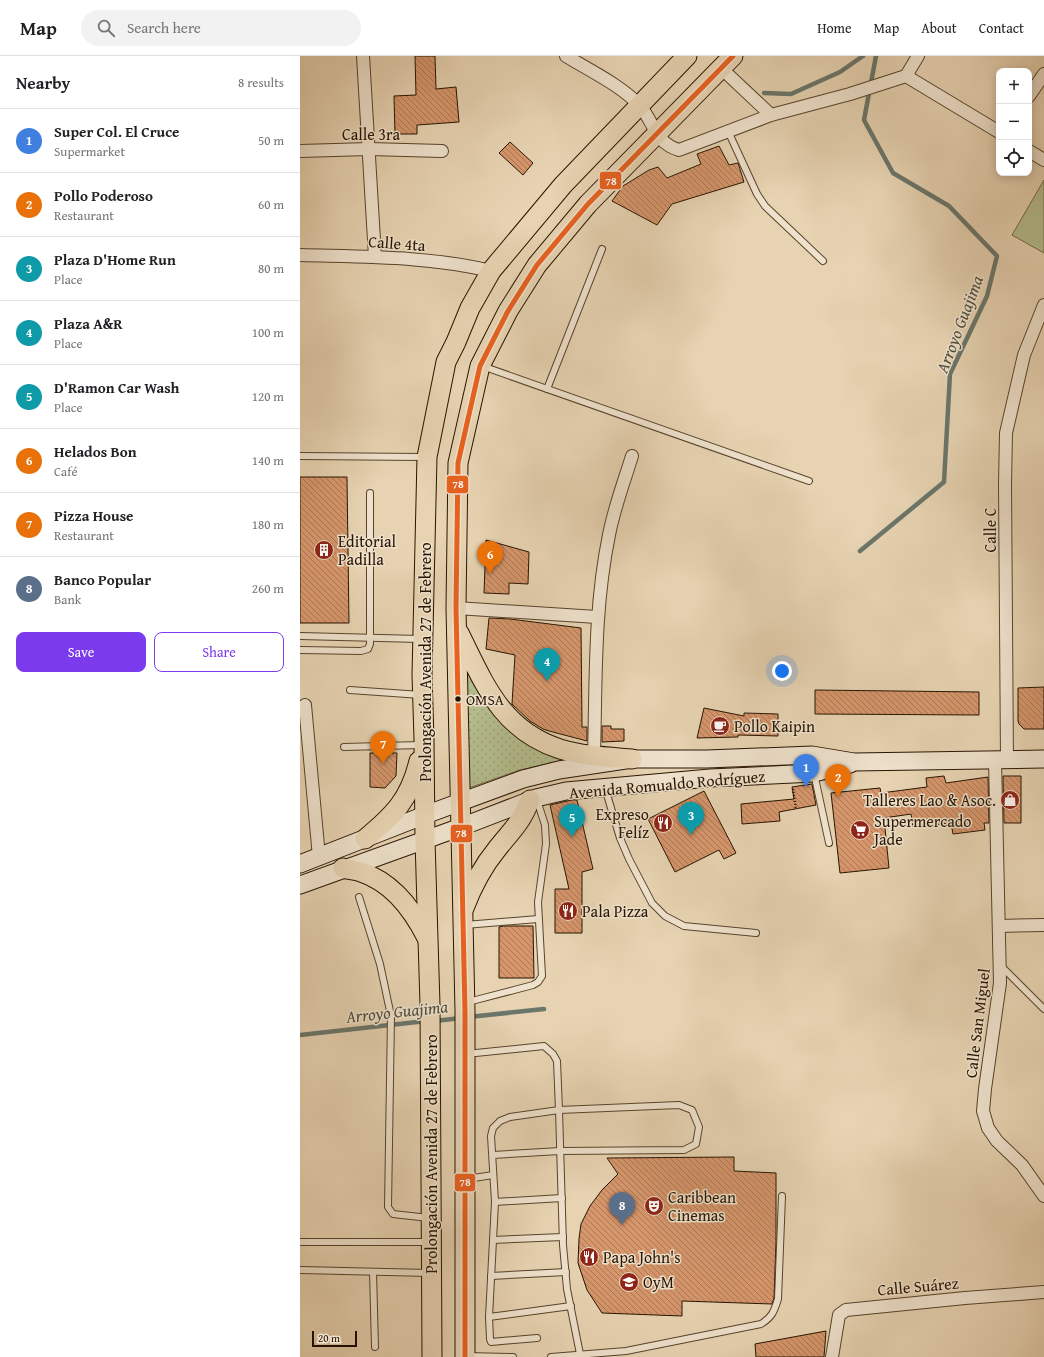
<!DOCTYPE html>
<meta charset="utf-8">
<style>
body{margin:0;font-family:"Gentium Book Plus",serif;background:#f2f2f2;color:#202124}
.controls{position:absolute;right:12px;top:12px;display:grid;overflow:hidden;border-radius:8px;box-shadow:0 2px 10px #0003}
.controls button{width:36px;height:36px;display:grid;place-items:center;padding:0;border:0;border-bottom:1px solid #e0e0e0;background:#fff;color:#202124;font:20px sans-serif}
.scale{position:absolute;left:12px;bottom:10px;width:45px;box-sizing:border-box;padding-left:4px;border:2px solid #271400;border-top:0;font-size:11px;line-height:14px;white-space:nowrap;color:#271400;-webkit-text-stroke:3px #efe2cd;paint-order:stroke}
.you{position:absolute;left:482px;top:615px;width:14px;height:14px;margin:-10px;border:3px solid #fff;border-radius:50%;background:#1a73e8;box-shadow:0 0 0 6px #1a73e833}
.badge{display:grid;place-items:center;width:26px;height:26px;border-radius:50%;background:#7c3aed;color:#fff;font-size:13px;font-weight:700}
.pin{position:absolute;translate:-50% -33px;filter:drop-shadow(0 1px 2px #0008)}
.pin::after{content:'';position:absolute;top:21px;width:14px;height:12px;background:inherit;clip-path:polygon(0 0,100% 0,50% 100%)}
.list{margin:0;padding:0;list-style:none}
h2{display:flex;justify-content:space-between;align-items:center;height:52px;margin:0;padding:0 16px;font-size:17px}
h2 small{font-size:13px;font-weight:400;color:#757577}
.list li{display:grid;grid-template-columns:26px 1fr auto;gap:12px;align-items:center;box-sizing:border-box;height:64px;padding:0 16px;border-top:1px solid #e0e0e0}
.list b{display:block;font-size:15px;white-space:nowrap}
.list p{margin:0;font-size:13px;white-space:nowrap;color:#757577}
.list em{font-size:13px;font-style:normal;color:#757577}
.actions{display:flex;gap:8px;padding:12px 16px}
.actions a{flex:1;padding:9px 0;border:1px solid #7c3aed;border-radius:8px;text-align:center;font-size:14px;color:#7c3aed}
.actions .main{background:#7c3aed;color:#fff}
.icon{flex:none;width:22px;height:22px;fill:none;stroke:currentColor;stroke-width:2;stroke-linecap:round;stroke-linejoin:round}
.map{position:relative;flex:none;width:744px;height:1301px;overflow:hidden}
header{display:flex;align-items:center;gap:24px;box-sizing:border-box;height:56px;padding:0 20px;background:#fff;border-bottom:1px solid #e0e0e0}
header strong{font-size:19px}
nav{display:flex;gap:22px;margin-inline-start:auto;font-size:14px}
.search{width:280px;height:36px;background:#f2f2f2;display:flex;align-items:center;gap:10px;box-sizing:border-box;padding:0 14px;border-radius:22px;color:#757577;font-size:15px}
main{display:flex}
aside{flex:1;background:#fff}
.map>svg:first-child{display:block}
</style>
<header>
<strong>Map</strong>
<div class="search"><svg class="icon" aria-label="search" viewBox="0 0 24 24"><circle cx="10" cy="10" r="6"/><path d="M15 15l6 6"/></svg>Search here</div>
<nav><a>Home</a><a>Map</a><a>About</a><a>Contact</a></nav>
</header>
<main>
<aside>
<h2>Nearby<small>8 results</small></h2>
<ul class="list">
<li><span class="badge" style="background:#3f7fe0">1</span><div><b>Super Col. El Cruce</b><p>Supermarket</p></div><em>50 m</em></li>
<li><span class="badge" style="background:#e8710a">2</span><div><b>Pollo Poderoso</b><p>Restaurant</p></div><em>60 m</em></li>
<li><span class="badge" style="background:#0f9aa8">3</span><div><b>Plaza D'Home Run</b><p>Place</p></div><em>80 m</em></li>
<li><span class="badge" style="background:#0f9aa8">4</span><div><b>Plaza A&amp;R</b><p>Place</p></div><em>100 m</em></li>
<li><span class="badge" style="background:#0f9aa8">5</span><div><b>D'Ramon Car Wash</b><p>Place</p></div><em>120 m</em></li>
<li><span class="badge" style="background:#e8710a">6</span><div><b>Helados Bon</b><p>Café</p></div><em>140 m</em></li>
<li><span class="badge" style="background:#e8710a">7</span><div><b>Pizza House</b><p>Restaurant</p></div><em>180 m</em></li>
<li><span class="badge" style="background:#5c6f8a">8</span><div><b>Banco Popular</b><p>Bank</p></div><em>260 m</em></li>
</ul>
<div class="actions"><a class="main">Save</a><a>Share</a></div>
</aside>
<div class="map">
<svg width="744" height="1301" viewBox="0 0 744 1301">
<defs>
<pattern id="park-dots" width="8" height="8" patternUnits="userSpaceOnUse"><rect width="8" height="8" fill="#b4bc8d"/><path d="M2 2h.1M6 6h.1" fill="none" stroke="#9ba178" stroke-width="1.8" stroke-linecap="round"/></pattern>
<pattern id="building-back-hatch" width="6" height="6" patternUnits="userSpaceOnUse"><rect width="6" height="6" fill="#d6966c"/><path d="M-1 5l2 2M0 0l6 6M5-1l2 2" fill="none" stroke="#ae7956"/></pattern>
</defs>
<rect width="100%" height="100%" fill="#e7d3b2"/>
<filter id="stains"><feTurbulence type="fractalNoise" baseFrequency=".005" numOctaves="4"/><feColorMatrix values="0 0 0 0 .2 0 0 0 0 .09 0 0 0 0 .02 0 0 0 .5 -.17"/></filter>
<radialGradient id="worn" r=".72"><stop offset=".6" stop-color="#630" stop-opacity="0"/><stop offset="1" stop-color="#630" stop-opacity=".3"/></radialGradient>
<path fill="url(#park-dots)" stroke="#6e6846" d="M166,602L177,627L272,702L220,714L169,732Z"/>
<path fill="#b4bc8d" stroke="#6e6846" d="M744,124V197L712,179Z"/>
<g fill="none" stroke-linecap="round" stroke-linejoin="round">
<g stroke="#6a766b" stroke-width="4.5">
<path d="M464,37L491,38L540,16L563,0"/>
<path d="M560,495L644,426L650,318L687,240L697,200L649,150L593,117L564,64L576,0"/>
<path d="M169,961L244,953"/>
<path d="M135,965L161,962"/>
<path d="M0,979L126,965"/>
</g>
</g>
<g fill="url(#building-back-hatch)" stroke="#271400">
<path d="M115,0H135L136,33L156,31L159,66L117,69V78H95L94,40L116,39Z"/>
<path d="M210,86L233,107L223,119L199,97Z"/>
<path d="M419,90L429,109L438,107L444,126L372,148L357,169L312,145L323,130L349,114L358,111L367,122L401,108L397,98Z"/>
<path d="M0,421H47L49,567H0Z"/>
<path d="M186,484L229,496L228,528L209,527V538L184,537Z"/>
<path d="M189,562L210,563L281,572L282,671H287V685L249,675L243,673L230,665L212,648L215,599L186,593Z"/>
<path d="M744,631V673H724L719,668L718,665V632Z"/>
<path d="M515,634L679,636V659L515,658Z"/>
<path d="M404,652L444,660V657L478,658V680L438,679V681L397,682Z"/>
<path d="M302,670H311V673H324V685L302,686Z"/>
<path d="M70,697H97L96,720L85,732L70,731Z"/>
<path d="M644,720L646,727L688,721L689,767H684L685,774L653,778L651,767L613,771L611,758L584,762L589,812L540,817L531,737L580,732L581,737L627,731L626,722Z"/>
<path d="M703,720H721V767H704Z"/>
<path d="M512,728L516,749L479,756L480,765L442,768L441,748L494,743L492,731Z"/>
<path d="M404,735L436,797L424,803L419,794L375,816L348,763Z"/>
<path d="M272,744H277L293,813L282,816V877H255V833H269L250,749Z"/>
<path d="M203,870H233L234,922H199V871Z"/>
<path d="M434,1101V1115L476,1117V1186L474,1242L472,1248L382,1245V1260L302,1257L287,1234L278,1207L279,1183L281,1168L290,1150L302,1134L318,1118L307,1102Z"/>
<path d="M526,1275L524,1301H456L455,1288Z"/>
</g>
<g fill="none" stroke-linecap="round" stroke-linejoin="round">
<defs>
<g id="service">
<path d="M428,75L457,138L465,150L523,205"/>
<path d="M182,310L509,425"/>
<path d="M247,333L302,193"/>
<path d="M0,400L125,401"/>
<path d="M0,580L120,583"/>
<path d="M0,594L61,595L68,593L70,588V437"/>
<path d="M50,634L121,639"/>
<path d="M44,691L121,689"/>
<path d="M514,717L529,787"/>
<path d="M305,732L320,782L329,803L352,847L365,860L384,870L456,877"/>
<path d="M59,841L80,908L91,960L88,1151L93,1158L129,1162"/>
<path d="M165,869L238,863"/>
<path d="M701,910L744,953"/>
<path d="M168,946L233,929L238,926L242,920L238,846L246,788L245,769L237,744"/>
<path d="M166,998L244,990L253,998L257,1005L259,1054L263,1189L267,1233L280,1298"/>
<path d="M193,1099L260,1095L384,1094L396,1088L399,1071L392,1054L379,1049L259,1054L210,1061L200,1065L193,1072L191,1080L195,1146L262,1142"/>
<path d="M167,1123L193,1119"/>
<path d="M195,1146L189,1261L271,1250"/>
<path d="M193,1184L263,1181"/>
<path d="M0,1186H130"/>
<path d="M0,1214L130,1217"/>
<path d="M73,1216L75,1291"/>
<path d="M191,1220L266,1216"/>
<path d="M189,1261L190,1283L191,1286L237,1282"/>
<path d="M166,1300L213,1301"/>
<path d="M251,1301L326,1295L461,1268C472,1261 474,1256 478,1243L482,1140"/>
</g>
<g id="minor">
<path d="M63,0L75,201"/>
<path d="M266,0C289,14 322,30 340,50C354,66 355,87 379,94L471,59L550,38L606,20"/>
<path d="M421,12L471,59"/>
<path d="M606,20L699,76"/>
<path d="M606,20L618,0"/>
<path d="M729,40L744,18"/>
<path d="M0,95L69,93L142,95"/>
<path d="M729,95L744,104"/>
<path d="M0,199C64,201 129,200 191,215"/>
<path d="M156,552L297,561"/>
<path d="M5,649L19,801"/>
<path d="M294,699C296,626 294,551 309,479C314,452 324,426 332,400"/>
<path d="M695,704L700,927L685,1033L683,1055L688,1072L697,1085L722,1109L744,1140"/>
<path d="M707,704L705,428L706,377L724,299L744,249"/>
<path d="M699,870L744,869"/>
<path d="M532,1301L539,1259L546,1254L665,1242L744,1236"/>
</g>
<g id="secondary">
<path d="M0,808L125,759L223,723L259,714L332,703H407L512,699L554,706L744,703"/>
<path d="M0,829L161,771L236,742L266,735L410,722L514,717L550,708"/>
</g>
<g id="primary">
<path d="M159,577C184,627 201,674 260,693C283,700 308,701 332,703"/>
<path d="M65,783C94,759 110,743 119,705"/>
<path d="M43,812C49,814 55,814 61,816C92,826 113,854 127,882"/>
<path d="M164,852C172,831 183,810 197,793C212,774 221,767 230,744"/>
<path d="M132,1301L130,949L125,784L124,683L122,619L127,401L146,306L156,286L170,252L191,215L263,129L387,0"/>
<path d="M165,1301V955L156,552L158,407L180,310L208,255L237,209L288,148L433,0"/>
</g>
</defs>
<use href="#service" stroke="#57442c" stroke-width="8"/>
<use href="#minor" stroke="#57442c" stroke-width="14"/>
<use href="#secondary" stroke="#271400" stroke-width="19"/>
<use href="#primary" stroke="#271400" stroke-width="21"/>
<path stroke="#271400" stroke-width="2.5" stroke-dasharray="1 2" stroke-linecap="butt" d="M493,733L496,753"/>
<use href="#service" stroke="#efe2cd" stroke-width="6"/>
<use href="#minor" stroke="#efe2cd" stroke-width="12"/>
<use href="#secondary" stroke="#efe2cd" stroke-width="17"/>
<use href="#primary" stroke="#e7d3b2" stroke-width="19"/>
<defs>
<path id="bus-1" d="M165,1301V955L156,552L158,407L180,310L208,255L237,209L288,148L433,0"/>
</defs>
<use href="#bus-1" stroke="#efe2cd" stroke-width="8"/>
<use href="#bus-1" stroke="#e86120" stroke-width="5"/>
</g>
<defs>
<symbol id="building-disc" viewBox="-11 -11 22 22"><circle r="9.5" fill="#8f2418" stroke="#efe2cd"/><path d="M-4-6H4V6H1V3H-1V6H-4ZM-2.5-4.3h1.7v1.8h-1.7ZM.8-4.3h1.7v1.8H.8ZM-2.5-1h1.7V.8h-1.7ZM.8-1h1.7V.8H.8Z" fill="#fff"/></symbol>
<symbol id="cafe-disc" viewBox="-11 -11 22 22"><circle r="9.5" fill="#8f2418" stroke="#efe2cd"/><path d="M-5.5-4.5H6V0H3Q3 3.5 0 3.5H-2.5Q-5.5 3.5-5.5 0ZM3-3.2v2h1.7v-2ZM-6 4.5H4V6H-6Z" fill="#fff"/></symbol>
<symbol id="shop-disc" viewBox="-11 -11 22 22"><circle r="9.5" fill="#8f2418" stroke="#efe2cd"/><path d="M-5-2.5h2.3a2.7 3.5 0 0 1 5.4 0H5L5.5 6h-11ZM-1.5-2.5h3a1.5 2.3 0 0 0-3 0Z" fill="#fff"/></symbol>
<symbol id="restaurant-disc" viewBox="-11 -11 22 22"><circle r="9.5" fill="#8f2418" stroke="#efe2cd"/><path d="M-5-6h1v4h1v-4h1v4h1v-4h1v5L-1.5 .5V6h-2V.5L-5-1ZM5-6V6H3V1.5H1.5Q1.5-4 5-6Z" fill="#fff"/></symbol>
<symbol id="supermarket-disc" viewBox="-11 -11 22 22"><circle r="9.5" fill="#8f2418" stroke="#efe2cd"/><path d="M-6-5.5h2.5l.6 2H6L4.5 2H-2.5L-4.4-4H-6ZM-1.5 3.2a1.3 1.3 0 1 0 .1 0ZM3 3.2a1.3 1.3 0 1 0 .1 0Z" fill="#fff"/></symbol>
<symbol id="theatre-disc" viewBox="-11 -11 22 22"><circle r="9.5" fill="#8f2418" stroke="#efe2cd"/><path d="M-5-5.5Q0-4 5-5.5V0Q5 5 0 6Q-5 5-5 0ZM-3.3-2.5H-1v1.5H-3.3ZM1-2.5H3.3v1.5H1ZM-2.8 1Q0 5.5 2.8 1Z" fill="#fff"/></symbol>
<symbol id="university-disc" viewBox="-11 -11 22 22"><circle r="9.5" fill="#8f2418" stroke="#efe2cd"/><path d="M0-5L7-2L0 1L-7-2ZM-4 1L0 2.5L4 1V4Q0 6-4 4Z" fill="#fff"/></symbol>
</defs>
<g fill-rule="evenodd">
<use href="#building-disc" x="13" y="483" width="22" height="22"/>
<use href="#cafe-disc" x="409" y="659" width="22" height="22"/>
<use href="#shop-disc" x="699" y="733" width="22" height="22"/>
<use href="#restaurant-disc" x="352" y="756" width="22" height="22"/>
<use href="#supermarket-disc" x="549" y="763" width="22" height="22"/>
<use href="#restaurant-disc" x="257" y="844" width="22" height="22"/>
<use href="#theatre-disc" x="343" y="1139" width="22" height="22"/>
<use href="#restaurant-disc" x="278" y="1190" width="22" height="22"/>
<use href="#university-disc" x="318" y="1215" width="22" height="22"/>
</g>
<circle fill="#271400" stroke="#efe2cd" stroke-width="1.5" cx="158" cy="643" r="3.5"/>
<g text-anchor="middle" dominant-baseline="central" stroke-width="3" stroke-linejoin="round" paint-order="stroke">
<g font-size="15" fill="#271400" stroke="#efe2cd" text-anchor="start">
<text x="166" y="643">OMSA</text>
</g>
<g font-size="16" fill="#271400" stroke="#efe2cd">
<text x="71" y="78">Calle 3ra</text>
<text transform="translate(97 187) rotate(4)">Calle 4ta</text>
<text transform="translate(690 474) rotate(-90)">Calle C</text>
<text transform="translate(125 606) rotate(-90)">Prolongación Avenida 27 de Febrero</text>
<text transform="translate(367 728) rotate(-5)">Avenida Romualdo Rodríguez</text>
<text transform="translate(677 967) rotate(-83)">Calle San Miguel</text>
<text transform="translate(131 1098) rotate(-90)">Prolongación Avenida 27 de Febrero</text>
<text transform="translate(618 1230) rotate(-5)">Calle Suárez</text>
</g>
<g font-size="16" fill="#271400" stroke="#efe2cd" text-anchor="start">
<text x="38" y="485">Editorial<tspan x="38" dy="18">Padilla</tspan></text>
<text x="434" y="670">Pollo Kaipin</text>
<text x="696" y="744" text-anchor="end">Talleres Lao &amp; Asoc.</text>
<text x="349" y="758" text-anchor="end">Expreso<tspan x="349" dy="18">Felíz</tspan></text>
<text x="574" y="765">Supermercado<tspan x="574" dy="18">Jade</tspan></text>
<text x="282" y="855">Pala Pizza</text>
<text x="368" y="1141">Caribbean<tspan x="368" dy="18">Cinemas</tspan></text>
<text x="303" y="1201">Papa John's</text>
<text x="343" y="1226">OyM</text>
</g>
<g font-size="17" font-style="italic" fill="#4e4d3e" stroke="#efe2cd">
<text transform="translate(659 268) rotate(-69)">Arroyo Guajima</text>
<text transform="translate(97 955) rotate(-6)">Arroyo Guajima</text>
</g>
</g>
<g stroke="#efe2cd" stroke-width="1.5">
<rect x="299" y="115" width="23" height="19" rx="4" fill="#e86120"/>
<rect x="146" y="419" width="23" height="19" rx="4" fill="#e86120"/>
<rect x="150" y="768" width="23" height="19" rx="4" fill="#e86120"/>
<rect x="154" y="1117" width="22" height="19" rx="4" fill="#e86120"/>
</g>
<g font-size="11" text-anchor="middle" font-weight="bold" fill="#fff">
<text x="311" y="129">78</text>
<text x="158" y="432">78</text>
<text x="161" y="781">78</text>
<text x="165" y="1130">78</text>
</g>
<rect width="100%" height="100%" filter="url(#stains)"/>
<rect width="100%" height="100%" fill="url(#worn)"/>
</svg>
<div class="controls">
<button>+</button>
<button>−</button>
<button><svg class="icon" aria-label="locate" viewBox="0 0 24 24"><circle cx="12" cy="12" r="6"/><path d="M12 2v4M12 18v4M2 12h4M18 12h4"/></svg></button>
</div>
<div class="scale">20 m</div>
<div class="you"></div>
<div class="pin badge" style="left:506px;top:731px;background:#3f7fe0">1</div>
<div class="pin badge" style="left:538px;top:741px;background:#e8710a">2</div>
<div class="pin badge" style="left:391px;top:779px;background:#0f9aa8">3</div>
<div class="pin badge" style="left:247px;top:625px;background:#0f9aa8">4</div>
<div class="pin badge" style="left:272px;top:781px;background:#0f9aa8">5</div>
<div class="pin badge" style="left:190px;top:518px;background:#e8710a">6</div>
<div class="pin badge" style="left:83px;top:708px;background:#e8710a">7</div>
<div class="pin badge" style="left:322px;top:1169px;background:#5c6f8a">8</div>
</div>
</main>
